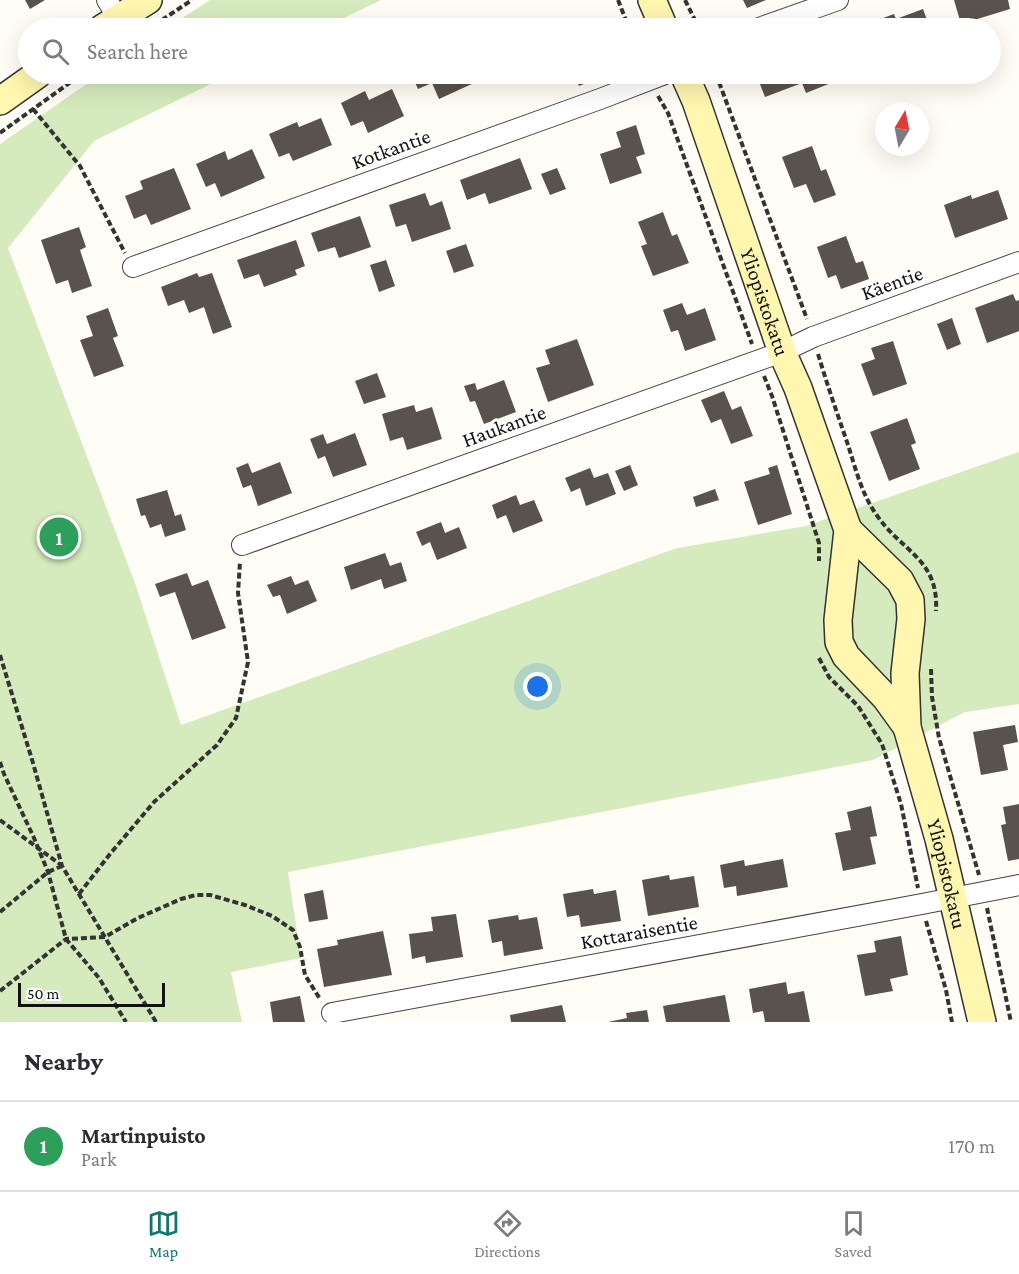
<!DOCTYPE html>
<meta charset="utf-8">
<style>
body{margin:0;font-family:"Crimson Pro",serif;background:#f7f7f7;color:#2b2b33}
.compass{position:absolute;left:875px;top:102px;width:54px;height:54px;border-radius:50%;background:#fff;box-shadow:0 6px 24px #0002;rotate:10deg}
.scale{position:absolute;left:18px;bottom:15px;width:147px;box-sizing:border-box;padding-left:6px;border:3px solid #111;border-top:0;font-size:16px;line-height:21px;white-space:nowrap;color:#111;-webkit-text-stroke:4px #fff;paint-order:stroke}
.you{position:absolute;left:538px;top:687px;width:21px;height:21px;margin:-15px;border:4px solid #fff;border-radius:50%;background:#1a73e8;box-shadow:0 0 0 9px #1a73e833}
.badge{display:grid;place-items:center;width:39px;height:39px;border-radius:50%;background:#0f766e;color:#fff;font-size:20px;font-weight:700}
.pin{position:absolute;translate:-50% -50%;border:3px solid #fff;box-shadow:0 2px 6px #0006}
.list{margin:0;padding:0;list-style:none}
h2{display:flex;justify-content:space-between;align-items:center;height:78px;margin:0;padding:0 24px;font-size:26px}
h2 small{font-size:20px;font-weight:400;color:#7c7c81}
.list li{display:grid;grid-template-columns:39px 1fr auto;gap:18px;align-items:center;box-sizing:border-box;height:90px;padding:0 24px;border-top:2px solid #e1e1e2}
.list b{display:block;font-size:22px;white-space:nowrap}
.list p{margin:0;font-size:20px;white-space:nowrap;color:#7c7c81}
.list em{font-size:20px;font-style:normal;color:#7c7c81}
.icon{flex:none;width:33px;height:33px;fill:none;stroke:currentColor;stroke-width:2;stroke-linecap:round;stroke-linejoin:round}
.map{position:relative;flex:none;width:1019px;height:1022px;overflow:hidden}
.search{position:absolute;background:#fff;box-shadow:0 6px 24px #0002;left:18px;right:18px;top:18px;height:66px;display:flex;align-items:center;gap:15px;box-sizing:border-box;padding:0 21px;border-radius:33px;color:#7c7c81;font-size:22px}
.sheet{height:168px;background:#fff}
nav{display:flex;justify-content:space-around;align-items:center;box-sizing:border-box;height:84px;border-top:2px solid #e1e1e2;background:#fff;font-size:16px;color:#7c7c81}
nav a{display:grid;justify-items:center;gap:3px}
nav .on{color:#0f766e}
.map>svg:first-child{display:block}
</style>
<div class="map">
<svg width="1019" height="1022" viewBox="0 0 1019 1022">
<rect width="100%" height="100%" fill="#fffdf5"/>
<g fill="#d5ebbd">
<path d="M210,0H381L323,28H167Z"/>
<path d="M101,74H231L94,141L8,248L136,586L181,725L677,548L806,526L1019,452V704L965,712L873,760L288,872L301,958L231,972L242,1022H0V144Z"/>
</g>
<g fill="#5a524d">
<path d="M25,0H45L30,9Z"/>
<path d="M743,0H766L747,8Z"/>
<path d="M954,0H1008L1010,9L961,24Z"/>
<path d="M923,9L930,28H878L875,21L894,14L896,19Z"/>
<path d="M411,74H470L474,83L439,99L432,83L418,89Z"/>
<path d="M574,74H608L579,86Z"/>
<path d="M756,74H827L831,83L806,93L802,83L765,97Z"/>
<path d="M392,89L404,116L368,133L363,121L351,126L341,103L365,91L369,100Z"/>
<path d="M321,118L332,145L293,161L289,153L279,157L269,134L297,122L299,127Z"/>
<path d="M636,125L645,154L636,157L642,173L610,184L600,154L621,147L616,132Z"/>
<path d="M812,146L821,171L826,169L836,195L814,203L806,184L794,188L782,157Z"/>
<path d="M252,149L265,178L221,197L215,183L206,187L196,164L225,151L228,160Z"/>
<path d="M520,158L532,189L489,204L485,193L467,200L460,180Z"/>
<path d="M174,168L191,209L151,225L146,214L134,219L125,196L143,189L140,181Z"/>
<path d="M557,168L566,189L550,195L541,174Z"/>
<path d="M998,190L1008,219L955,238L944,205L971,195L972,199Z"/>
<path d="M425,193L430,206L442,201L451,229L412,242L406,224L396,227L389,205Z"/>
<path d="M663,212L672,236L677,234L689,263L653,276L641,246L647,244L638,222Z"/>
<path d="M360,216L371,247L339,258L335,247L318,252L311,233Z"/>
<path d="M79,227L86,247L80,250L92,286L72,293L68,280L56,284L41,240Z"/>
<path d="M846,236L856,263L863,261L869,279L841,289L836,275L828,278L817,247Z"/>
<path d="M296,240L305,266L295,270L297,275L264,287L259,274L244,279L237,260Z"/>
<path d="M466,244L474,266L454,273L446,251Z"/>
<path d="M386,260L395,286L379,292L370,265Z"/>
<path d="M197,273L199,277L212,273L232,327L213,334L204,307L189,313L184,300L168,306L161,287Z"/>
<path d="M1013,294L1016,301L1019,300V331L987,343L975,308Z"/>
<path d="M682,303L687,315L705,308L716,340L685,351L678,330L671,332L663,310Z"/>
<path d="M108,308L118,336L113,338L124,366L94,377L80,340L93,336L86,316Z"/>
<path d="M952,318L961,344L947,350L937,324Z"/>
<path d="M577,339L594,385L548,402L536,368L550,364L545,350Z"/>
<path d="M893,341L907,384L873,396L861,364L875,359L871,348Z"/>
<path d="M377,373L386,397L364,404L355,381Z"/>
<path d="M504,380L516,412L484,424L475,401L470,402L464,386L475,383L477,390Z"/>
<path d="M724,391L732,410L741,406L753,436L731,444L721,419L711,423L701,400Z"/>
<path d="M414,405L416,412L432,407L442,439L407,450L403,437L390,441L382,414Z"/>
<path d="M907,418L916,443L911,445L920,469L889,481L870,432Z"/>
<path d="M355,433L367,465L333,477L325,456L318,459L310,439L323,434L327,444Z"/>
<path d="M280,462L292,493L258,506L251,485L243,488L236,468L248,463L252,473Z"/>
<path d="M630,465L638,485L624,491L615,471Z"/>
<path d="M777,465L792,514L758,525L744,482L770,474L768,468Z"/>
<path d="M590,468L594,478L608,473L616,494L586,506L580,488L571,492L565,478Z"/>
<path d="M715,489L719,500L696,507L693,497Z"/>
<path d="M167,490L175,516L181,514L186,530L165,537L161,524L150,528L145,515L141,516L136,499Z"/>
<path d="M516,495L520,505L534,500L543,521L513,533L506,515L497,519L492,505Z"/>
<path d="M441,522L445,533L459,527L467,548L437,560L430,542L422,546L416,532Z"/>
<path d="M385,553L390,566L401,562L407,581L384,589L381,579L351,590L344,567Z"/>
<path d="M187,573L192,586L208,580L226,628L192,640L175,592L160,597L155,584Z"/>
<path d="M291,576L295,585L308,580L317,601L287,614L280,595L273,597L267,585Z"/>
<path d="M1015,725L1018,742L1003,745L1008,770L981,775L973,732Z"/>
<path d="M1019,804V859L1008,861L1001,825L1006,824L1003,807Z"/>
<path d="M871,806L877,836L870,837L876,864L843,871L835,833L851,830L847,812Z"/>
<path d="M783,859L788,887L737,896L736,886L724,888L720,865L744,860L745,866Z"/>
<path d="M669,875L670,880L694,876L699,907L648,916L642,880Z"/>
<path d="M593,889L594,894L616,890L621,921L581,927L579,915L567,917L563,894Z"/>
<path d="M323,890L328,919L309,922L304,894Z"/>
<path d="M456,914L463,957L426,963L425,956L412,959L409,934L433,931L431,917Z"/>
<path d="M518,915L519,920L537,917L543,949L504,956L502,941L492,943L488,920Z"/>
<path d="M383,931L392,975L324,987L317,949L338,945L337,940Z"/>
<path d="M901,936L908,975L890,979L893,991L865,996L857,955L876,952L874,941Z"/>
<path d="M786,982L788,994L804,991L810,1022H765L763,1011L753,1013L749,989Z"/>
<path d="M725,995L730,1022H666L663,1006Z"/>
<path d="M300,996L305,1022H273L270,1002Z"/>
<path d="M562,1005L566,1022H511L510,1015Z"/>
<path d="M647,1010L649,1022H608L627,1018L626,1013Z"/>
</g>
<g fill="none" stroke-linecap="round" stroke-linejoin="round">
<defs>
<g id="street">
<path d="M107,0L118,18"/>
<path d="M759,28L838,0"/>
<path d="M133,267L600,99L665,74"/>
<path d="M242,545L782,352L813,337L1019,262"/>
<path d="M332,1013L922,904L1019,885"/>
</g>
<g id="secondary">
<path d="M652,0L664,28"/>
<path d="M103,28L148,0"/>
<path id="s1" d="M684,74L696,101L782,352L798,388L848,530L838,620L839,642L846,656L886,698L907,727"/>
<path d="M0,101L38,74"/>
<path id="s2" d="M848,530L900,581L910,600L911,619L905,673L907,727L939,839L982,1022"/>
</g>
</defs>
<use href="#street" stroke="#444" stroke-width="22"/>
<use href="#secondary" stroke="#333" stroke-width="30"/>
<g stroke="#333" stroke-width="4" stroke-dasharray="6 3" stroke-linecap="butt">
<path d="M618,0L629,28"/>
<path d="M685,0L699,28"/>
<path d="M162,20L192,0"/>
<path d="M716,74L807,319"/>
<path d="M658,96L668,113L752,344"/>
<path d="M33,109L80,166L125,253"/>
<path d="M0,133L82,74"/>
<path d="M818,354C827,384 837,413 847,442C855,466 861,493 876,514C901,552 939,558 936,611"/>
<path d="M764,376L772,396L819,543V561"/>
<path d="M0,655L33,763L62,866L156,1022"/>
<path d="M819,658L829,677L858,706L882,744L901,804L918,888"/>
<path d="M931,669L932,697L939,738L979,875"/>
<path d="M0,762L4,774L34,838L48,872L66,939L99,978L126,1022"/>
<path d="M0,820L61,865"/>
<path d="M79,894L110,854L154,802L217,745L236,718L248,662L238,593L240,562"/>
<path d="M987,908L1011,1022"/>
<path d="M0,912L48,872L62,866"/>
<path d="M926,921L946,990L952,1022"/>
<path d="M0,991L66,939L105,937L138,918L181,899L196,895H210L245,905L272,916L293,930L300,947L305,975L320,999"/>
</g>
<use href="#street" stroke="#fff" stroke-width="20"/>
<use href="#secondary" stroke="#fff6b0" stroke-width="27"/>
</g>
<g text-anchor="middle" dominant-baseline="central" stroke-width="6" stroke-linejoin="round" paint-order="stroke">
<g font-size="21" fill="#111" stroke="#fff">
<text transform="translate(391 149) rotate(-20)">Kotkantie</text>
<text transform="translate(892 283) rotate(-20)">Käentie</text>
<text stroke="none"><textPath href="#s1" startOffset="242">Yliopistokatu</textPath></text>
<text transform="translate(504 426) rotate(-20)">Haukantie</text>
<text stroke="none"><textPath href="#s2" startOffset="374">Yliopistokatu</textPath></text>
<text transform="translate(639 932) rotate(-10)">Kottaraisentie</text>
</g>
</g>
</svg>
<svg class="compass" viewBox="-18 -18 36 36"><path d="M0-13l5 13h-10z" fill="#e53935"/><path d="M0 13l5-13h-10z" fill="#7c7c81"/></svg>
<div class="scale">50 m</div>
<div class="you"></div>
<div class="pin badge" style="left:59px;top:537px;background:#2e9e5b">1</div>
<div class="search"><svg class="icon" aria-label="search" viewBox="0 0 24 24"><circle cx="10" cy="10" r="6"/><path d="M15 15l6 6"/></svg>Search here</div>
</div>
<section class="sheet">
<h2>Nearby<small></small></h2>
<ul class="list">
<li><span class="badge" style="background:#2e9e5b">1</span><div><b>Martinpuisto</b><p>Park</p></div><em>170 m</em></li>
</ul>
</section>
<nav>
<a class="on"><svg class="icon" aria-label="map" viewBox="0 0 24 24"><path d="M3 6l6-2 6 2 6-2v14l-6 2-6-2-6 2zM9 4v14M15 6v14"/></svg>Map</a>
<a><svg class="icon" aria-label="directions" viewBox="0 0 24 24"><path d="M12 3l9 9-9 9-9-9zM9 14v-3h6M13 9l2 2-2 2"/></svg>Directions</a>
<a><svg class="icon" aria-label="saved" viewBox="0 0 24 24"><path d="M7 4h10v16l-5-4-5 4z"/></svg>Saved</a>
</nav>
